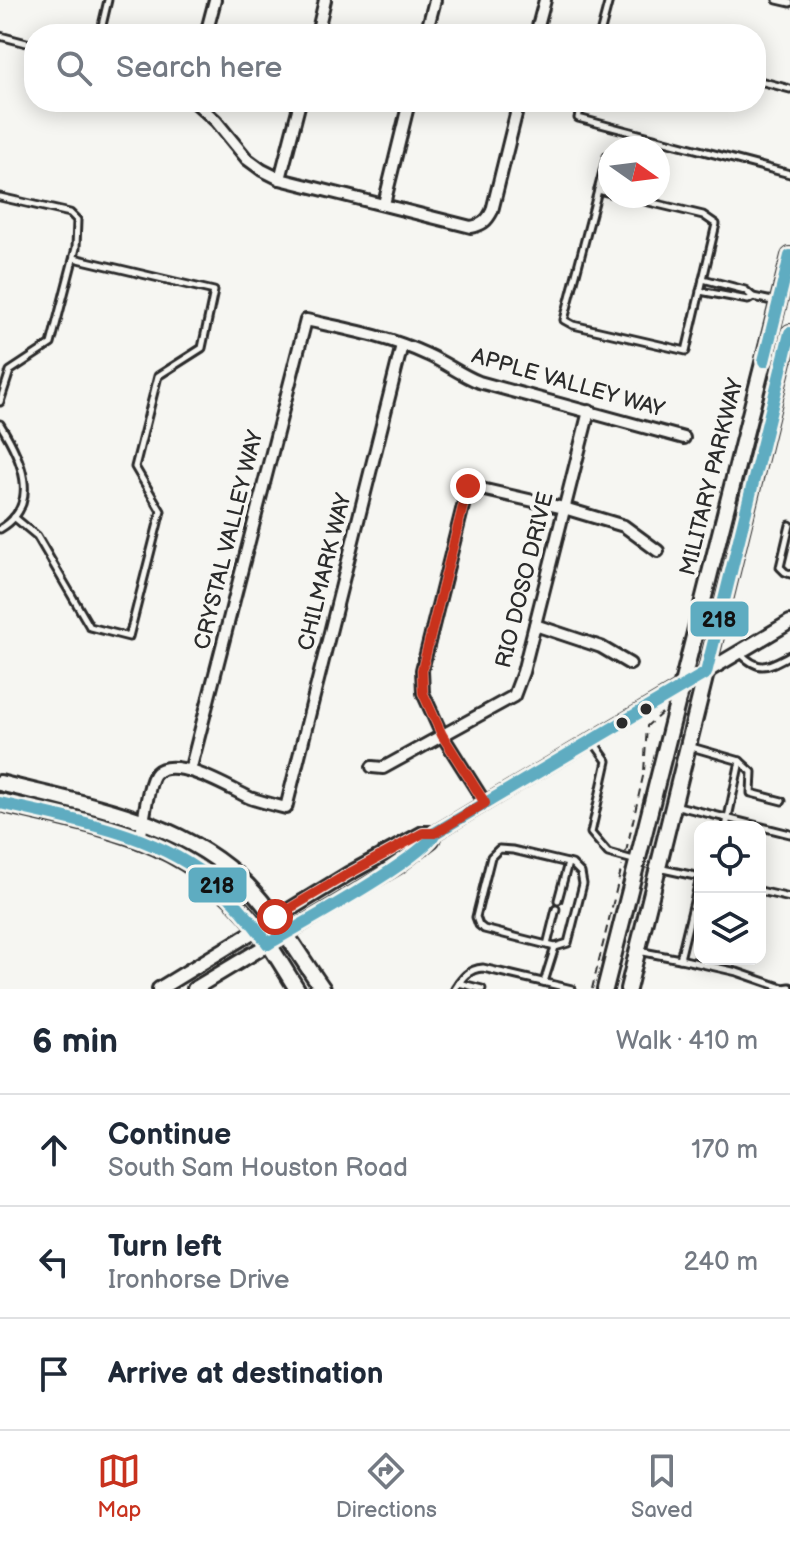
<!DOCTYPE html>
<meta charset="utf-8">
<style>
body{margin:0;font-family:"Balsamiq Sans",sans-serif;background:#f6f6f7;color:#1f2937}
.controls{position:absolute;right:24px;bottom:24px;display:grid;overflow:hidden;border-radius:16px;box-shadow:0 4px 20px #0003}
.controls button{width:72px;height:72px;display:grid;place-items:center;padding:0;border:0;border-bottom:2px solid #e0e1e3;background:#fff;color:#1f2937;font:40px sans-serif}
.compass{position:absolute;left:598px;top:136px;width:72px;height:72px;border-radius:50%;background:#fff;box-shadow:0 4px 20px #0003;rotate:104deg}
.stop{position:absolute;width:24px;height:24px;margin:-18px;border:6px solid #c8321e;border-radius:50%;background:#fff}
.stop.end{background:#c8321e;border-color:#fff;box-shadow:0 2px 8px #0008}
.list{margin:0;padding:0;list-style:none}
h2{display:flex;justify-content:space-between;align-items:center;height:104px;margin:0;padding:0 32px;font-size:34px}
h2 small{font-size:26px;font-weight:400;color:#747a83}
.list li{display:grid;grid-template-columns:52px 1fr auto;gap:24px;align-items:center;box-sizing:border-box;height:112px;padding:0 32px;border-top:2px solid #e0e1e3}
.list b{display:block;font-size:30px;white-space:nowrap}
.list p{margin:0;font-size:26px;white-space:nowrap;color:#747a83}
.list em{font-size:26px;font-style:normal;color:#747a83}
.icon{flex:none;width:44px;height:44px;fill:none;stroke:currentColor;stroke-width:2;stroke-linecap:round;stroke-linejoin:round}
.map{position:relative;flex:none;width:790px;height:989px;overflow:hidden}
.search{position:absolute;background:#fff;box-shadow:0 4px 20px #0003;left:24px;right:24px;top:24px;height:88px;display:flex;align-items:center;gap:20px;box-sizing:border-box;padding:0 28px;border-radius:32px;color:#747a83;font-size:30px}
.sheet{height:440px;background:#fff}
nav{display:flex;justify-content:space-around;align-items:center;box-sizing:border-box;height:112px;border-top:2px solid #e0e1e3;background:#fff;font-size:22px;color:#747a83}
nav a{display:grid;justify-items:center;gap:4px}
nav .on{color:#c8321e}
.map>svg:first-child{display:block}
</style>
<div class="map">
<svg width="790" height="989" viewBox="0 0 790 989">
<rect width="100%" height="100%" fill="#f6f6f2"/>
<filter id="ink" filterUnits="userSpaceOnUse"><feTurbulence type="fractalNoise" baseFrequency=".0125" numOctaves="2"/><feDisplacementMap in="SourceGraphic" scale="16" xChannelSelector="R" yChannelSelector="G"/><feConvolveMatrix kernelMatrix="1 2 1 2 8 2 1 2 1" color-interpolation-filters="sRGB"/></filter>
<g filter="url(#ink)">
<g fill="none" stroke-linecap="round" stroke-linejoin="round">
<defs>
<g id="service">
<path d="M777,0L790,3"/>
<path d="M100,34L108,0"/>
<path d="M600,34L609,0"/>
<path d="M0,36L34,45"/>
<path d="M756,80L790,89"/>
<path d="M582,102L578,118L790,174"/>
<path d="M607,156L564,320L573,325L686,351L716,224L703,215L624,196"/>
<path d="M598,190L610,193"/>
<path d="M0,197L70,213L77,220L76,248L51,344L10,371L0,402"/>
<path d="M700,291L748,300L753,297L745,290L703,279"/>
<path d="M753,297L777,302"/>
<path d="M0,424C20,456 43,504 0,529"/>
<path d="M14,517L37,536L90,627L129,637L161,511L135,467L158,376L202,348L214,291L74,258"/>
<path d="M790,525L780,567L785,572L790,574"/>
<path d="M740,653C760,673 767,667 790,655"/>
<path d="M593,741L607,761L591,833L608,853L637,861"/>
<path d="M688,746L740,761L726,827"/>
<path d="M740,761L752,772L751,793L782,801"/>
<path d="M674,805L790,834"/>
<path d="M658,868L700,877"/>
<path d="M760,891L790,898"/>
<path d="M558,900L568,863"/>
<path d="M547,945L556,909"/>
<path d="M638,951L680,959L700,877"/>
<path d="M680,959L737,972L783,988L790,987"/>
<path d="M544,982L555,947L568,943L583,884L581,873L572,864L513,850L499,849L491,857L476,917L479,925L484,929L555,947"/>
<path d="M459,983L482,989"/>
<path d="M455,989C462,978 468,969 483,968L572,989"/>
</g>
<g id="minor">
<path d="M206,34L215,0"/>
<path d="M317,34L325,0"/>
<path d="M426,34L435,0"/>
<path d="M536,34L545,0"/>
<path d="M195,102L216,121L247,159L262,170L280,179L471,227C482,225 487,221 492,211L519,102"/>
<path d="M280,179L300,102"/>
<path d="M384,204L409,102"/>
<path d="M535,625L601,647L630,664"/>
<path d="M372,767L383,768L514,696L523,672L589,411"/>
<path d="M190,771L306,320C347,329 390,337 428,355C446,363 461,375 479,382L684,438"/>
<path d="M485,803L442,735L423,693L422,670L468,486L564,508L624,526L658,551"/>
<path d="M140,840C143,826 148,780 156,773C175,755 231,789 250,798C262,802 274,805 286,808L402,345"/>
</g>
<g id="tertiary">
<path d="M159,989L348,874L423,833H435"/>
<path d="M194,989L397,867L432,840L435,833L790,622"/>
</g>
<g id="secondary">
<path d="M0,783C85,805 183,819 247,885C277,916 298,954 323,989"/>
<path d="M0,803C103,828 187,837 257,928C272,947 284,969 297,989"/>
<path d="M605,989L790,256"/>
<path d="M628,989L790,333"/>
</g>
</defs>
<use href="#service" stroke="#2b2b2b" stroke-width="11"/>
<use href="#minor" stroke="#2b2b2b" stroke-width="16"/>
<use href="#tertiary" stroke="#2b2b2b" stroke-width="18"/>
<use href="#secondary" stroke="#2b2b2b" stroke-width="20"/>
<g stroke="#2b2b2b" stroke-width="2" stroke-dasharray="8 6" stroke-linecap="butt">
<path d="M626,852L644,772L647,726L663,712"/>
<path d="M592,989L622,866"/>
</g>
<use href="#service" stroke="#f6f6f2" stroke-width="5"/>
<use href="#minor" stroke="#f6f6f2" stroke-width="10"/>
<use href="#tertiary" stroke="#f6f6f2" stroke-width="12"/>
<use href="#secondary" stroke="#f6f6f2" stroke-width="14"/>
<defs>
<g id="bus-1">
<path d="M764,361L790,256"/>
<path d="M0,803C73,820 158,833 216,884C236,902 252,922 268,944C298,926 424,858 435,833L706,673L790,333"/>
</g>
</defs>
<use href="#bus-1" stroke="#f6f6f2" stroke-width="18"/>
<use href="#bus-1" stroke="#5eacc1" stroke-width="12"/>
</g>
</g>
<g fill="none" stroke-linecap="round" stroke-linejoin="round" filter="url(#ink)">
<path stroke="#c8321e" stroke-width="10" d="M275,917L348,874L423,833H435L485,803L442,735L423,693L422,670L468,486"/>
</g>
<g fill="#2b2b2b" stroke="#f6f6f2" stroke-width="3">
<circle cx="646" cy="709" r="7"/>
<circle cx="622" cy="723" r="7"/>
</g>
<g text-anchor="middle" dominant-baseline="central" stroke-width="8" stroke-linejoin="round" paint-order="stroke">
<g font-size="22" fill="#2b2b2b" stroke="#f6f6f2">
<text transform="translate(568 383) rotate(16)">APPLE VALLEY WAY</text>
<text transform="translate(712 477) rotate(-76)">MILITARY PARKWAY</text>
<text transform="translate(229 540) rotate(-76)">CRYSTAL VALLEY WAY</text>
<text transform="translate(325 572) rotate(-76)">CHILMARK WAY</text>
<text transform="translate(525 580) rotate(-76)">RIO DOSO DRIVE</text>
</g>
</g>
<g stroke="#f6f6f2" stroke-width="3">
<rect x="689" y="600" width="61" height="38" rx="8" fill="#5eacc1"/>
<rect x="187" y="866" width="61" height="38" rx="8" fill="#5eacc1"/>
</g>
<g font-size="22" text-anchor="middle" font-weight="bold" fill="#111">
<text x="719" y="627">218</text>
<text x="217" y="893">218</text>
</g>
</svg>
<div class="controls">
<button><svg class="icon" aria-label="locate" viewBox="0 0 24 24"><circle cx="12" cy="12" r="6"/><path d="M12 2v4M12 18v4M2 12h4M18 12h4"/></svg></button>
<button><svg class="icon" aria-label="layers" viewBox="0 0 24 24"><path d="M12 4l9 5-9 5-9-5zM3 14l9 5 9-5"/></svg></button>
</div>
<svg class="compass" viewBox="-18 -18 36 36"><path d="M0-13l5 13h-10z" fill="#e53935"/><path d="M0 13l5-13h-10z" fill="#747a83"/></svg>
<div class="stop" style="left:275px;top:917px"></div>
<div class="stop end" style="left:468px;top:486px"></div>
<div class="search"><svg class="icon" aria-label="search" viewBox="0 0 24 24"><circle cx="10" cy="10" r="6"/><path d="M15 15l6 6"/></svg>Search here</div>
</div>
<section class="sheet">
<h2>6 min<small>Walk · 410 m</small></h2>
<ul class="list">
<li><svg class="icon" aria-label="ahead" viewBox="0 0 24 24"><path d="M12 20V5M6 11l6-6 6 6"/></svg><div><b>Continue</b><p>South Sam Houston Road</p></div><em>170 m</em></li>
<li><svg class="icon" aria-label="left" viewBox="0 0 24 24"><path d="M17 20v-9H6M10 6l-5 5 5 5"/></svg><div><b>Turn left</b><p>Ironhorse Drive</p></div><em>240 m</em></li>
<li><svg class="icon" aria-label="arrive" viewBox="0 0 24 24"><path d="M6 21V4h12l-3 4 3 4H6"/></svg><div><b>Arrive at destination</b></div></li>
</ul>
</section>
<nav>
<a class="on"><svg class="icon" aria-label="map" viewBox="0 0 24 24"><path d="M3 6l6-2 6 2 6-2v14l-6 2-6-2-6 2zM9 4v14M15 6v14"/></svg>Map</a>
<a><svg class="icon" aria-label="directions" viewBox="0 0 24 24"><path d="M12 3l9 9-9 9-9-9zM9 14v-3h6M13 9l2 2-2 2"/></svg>Directions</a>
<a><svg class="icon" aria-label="saved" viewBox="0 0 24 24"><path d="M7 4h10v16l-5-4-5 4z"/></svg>Saved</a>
</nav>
